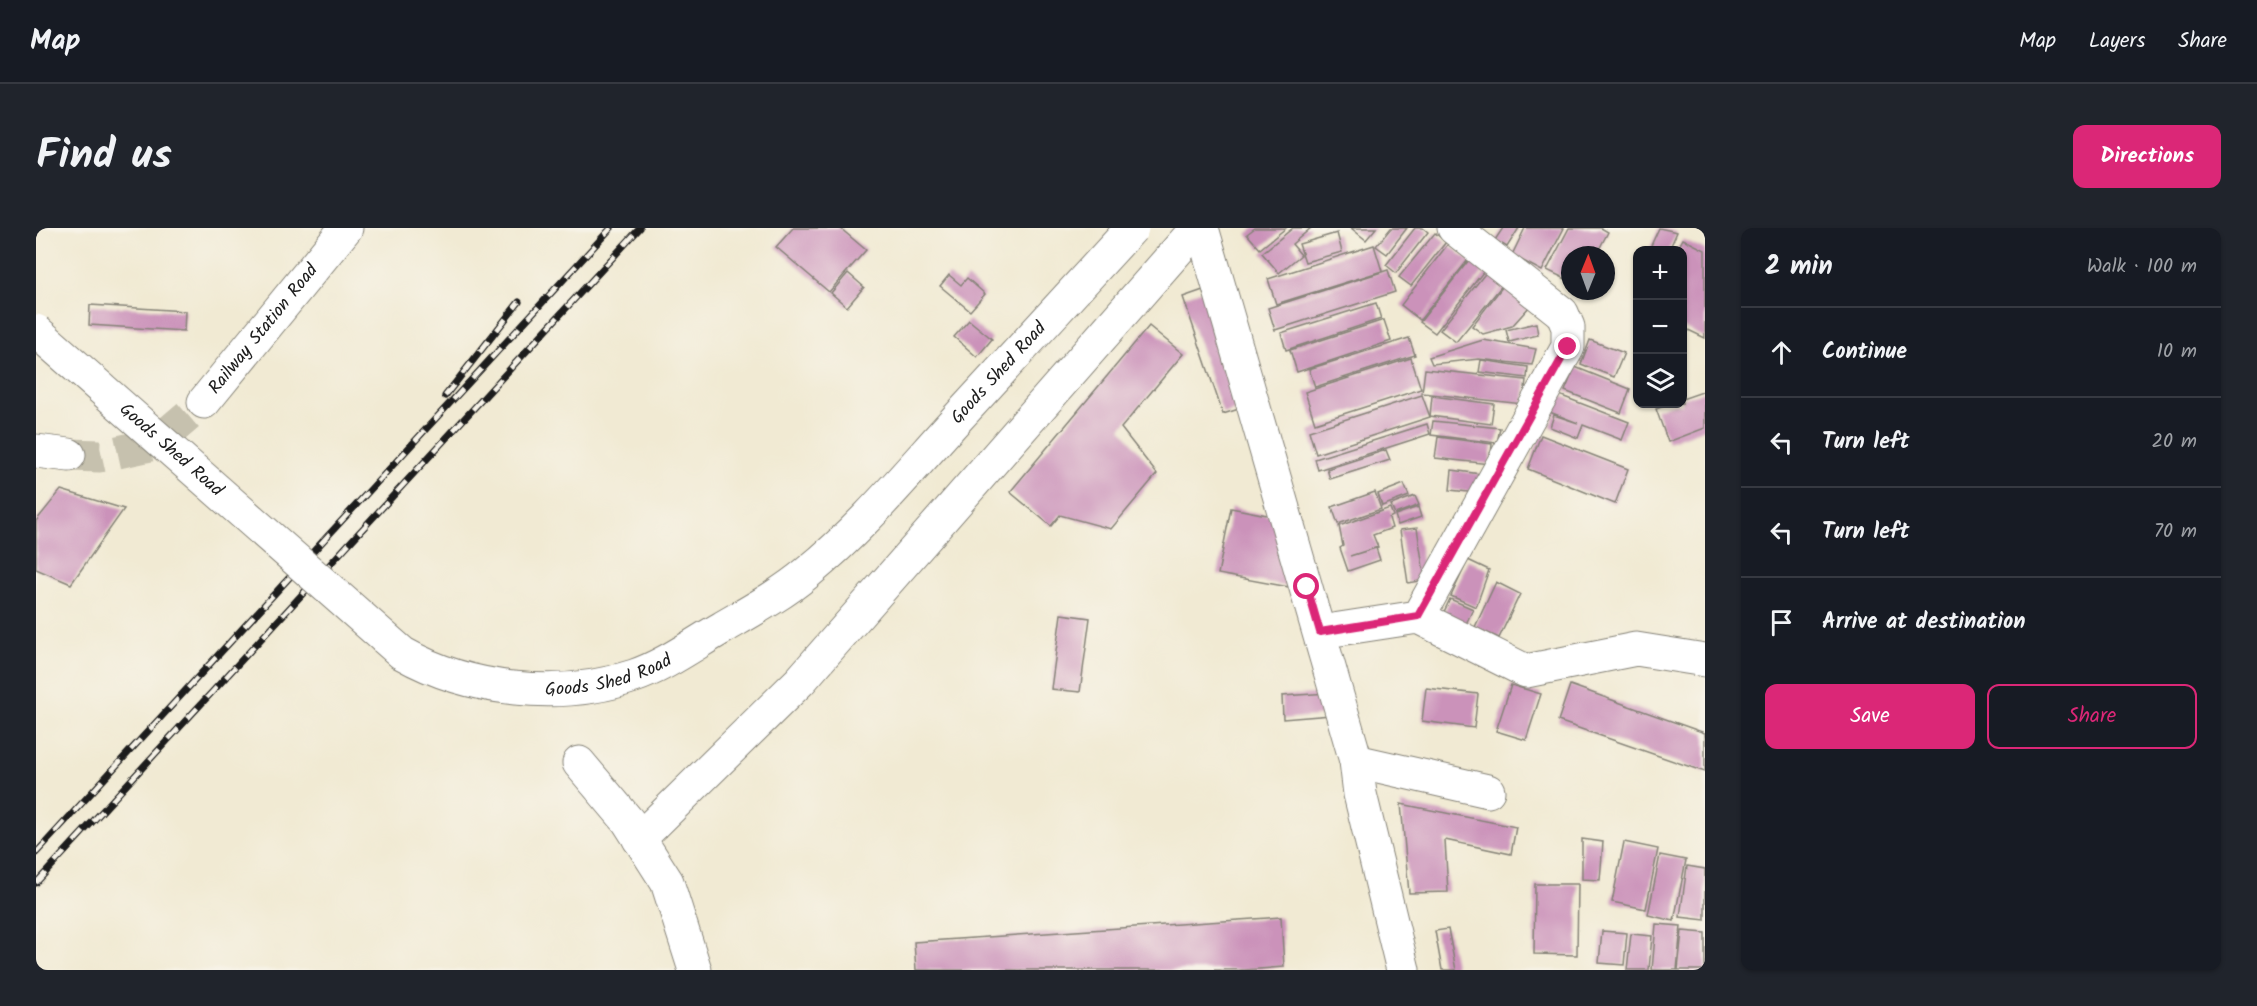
<!DOCTYPE html>
<meta charset="utf-8">
<style>
body{margin:0;font-family:Kalam,sans-serif;background:#20242c;color:#f1f3f6}
.controls{position:absolute;right:18px;top:18px;display:grid;overflow:hidden;border-radius:12px;box-shadow:0 2px 4px #0004}
.controls button{width:54px;height:54px;display:grid;place-items:center;padding:0;border:0;border-bottom:2px solid #363941;background:#171b24;color:#f1f3f6;font:30px sans-serif}
.compass{position:absolute;left:1525px;top:18px;width:54px;height:54px;border-radius:50%;background:#171b24;box-shadow:0 2px 4px #0004;rotate:1deg}
.stop{position:absolute;width:18px;height:18px;margin:-14px;border:4px solid #db2777;border-radius:50%;background:#fff}
.stop.end{background:#db2777;border-color:#fff;box-shadow:0 2px 6px #0008}
.list{margin:0;padding:0;list-style:none}
h2{display:flex;justify-content:space-between;align-items:center;height:78px;margin:0;padding:0 24px;font-size:26px}
h2 small{font-size:20px;font-weight:400;color:#9ea1a6}
.list li{display:grid;grid-template-columns:39px 1fr auto;gap:18px;align-items:center;box-sizing:border-box;height:90px;padding:0 24px;border-top:2px solid #363941}
.list b{display:block;font-size:22px;white-space:nowrap}
.list em{font-size:20px;font-style:normal;color:#9ea1a6}
.actions{display:flex;gap:12px;padding:18px 24px}
.actions a{flex:1;padding:14px 0;border:2px solid #db2777;border-radius:12px;text-align:center;font-size:21px;color:#db2777}
.actions .main{background:#db2777;color:#fff}
.icon{flex:none;width:33px;height:33px;fill:none;stroke:currentColor;stroke-width:2;stroke-linecap:round;stroke-linejoin:round}
.map{position:relative;flex:none;width:1669px;height:742px;overflow:hidden;border-radius:12px}
header{display:flex;align-items:center;gap:36px;box-sizing:border-box;height:84px;padding:0 30px;background:#171b24;border-bottom:2px solid #363941}
header strong{font-size:28px}
nav{display:flex;gap:33px;margin-inline-start:auto;font-size:21px}
.intro{display:flex;align-items:center;justify-content:space-between;box-sizing:border-box;height:144px;padding:0 36px}
h1{margin:0;font-size:42px}
.button{padding:15px 27px;border-radius:12px;background:#db2777;color:#fff;font-size:21px;font-weight:700}
main{display:flex;gap:36px;padding:0 36px}
aside{flex:1;background:#171b24;border-radius:12px;box-shadow:0 2px 4px #0004}
.map>svg:first-child{display:block}
</style>
<header>
<strong>Map</strong>
<nav><a>Map</a><a>Layers</a><a>Share</a></nav>
</header>
<div class="intro"><h1>Find us</h1><a class="button">Directions</a></div>
<main>
<div class="map">
<svg width="1669" height="742" viewBox="0 0 1669 742">
<rect width="100%" height="100%" fill="#f7f3e8"/>
<filter id="ink" filterUnits="userSpaceOnUse"><feTurbulence type="fractalNoise" baseFrequency=".0167" numOctaves="2"/><feDisplacementMap in="SourceGraphic" scale="12" xChannelSelector="R" yChannelSelector="G"/><feConvolveMatrix kernelMatrix="1 2 1 2 8 2 1 2 1" color-interpolation-filters="sRGB"/></filter>
<filter id="wash" filterUnits="userSpaceOnUse"><feTurbulence type="fractalNoise" baseFrequency=".008" numOctaves="4" result="noise"/><feDisplacementMap in="SourceGraphic" scale="24" xChannelSelector="R" yChannelSelector="G"/><feGaussianBlur stdDeviation="1.35" result="paint"/><feColorMatrix in="noise" values="0 0 0 0 0 0 0 0 0 0 0 0 0 0 0 0 0 1.4 0 .05"/><feComposite in="paint" operator="in"/></filter>
<g filter="url(#wash)">
<rect width="100%" height="100%" fill="#f1ead3"/>
<g id="blocks">
<g fill="#cb92ba">
<path d="M757,0H804L830,22L793,64L740,19Z"/>
<path d="M1219,0H1250L1224,21L1211,6Z"/>
<path d="M1257,0H1275L1256,16L1265,27L1243,45L1226,25Z"/>
<path d="M1315,0H1340L1330,12Z"/>
<path d="M1355,0H1371L1351,26L1340,18Z"/>
<path d="M1379,0H1387L1392,4L1360,45L1350,37Z"/>
<path d="M1467,0H1483L1471,19L1459,12Z"/>
<path d="M1489,0H1528L1506,43L1476,27Z"/>
<path d="M1533,0H1565L1572,4L1560,27H1534V53L1511,42Z"/>
<path d="M1623,0L1641,4L1633,22H1613Z"/>
<path d="M1301,5L1306,24L1269,34L1263,16Z"/>
<path d="M1399,5L1410,14L1375,58L1363,49Z"/>
<path d="M1647,11L1669,22V110L1646,99V22H1641Z"/>
<path d="M1412,16L1432,32L1384,92L1365,77Z"/>
<path d="M1338,17L1346,43L1240,76L1232,51Z"/>
<path d="M1437,27L1452,38L1399,105L1384,94Z"/>
<path d="M1352,42L1359,64L1239,102L1232,80Z"/>
<path d="M1452,42L1468,55L1420,114L1404,102Z"/>
<path d="M812,45L828,59L811,79L795,65Z"/>
<path d="M913,47L925,57L931,50L949,66L934,83L904,58Z"/>
<path d="M1467,58L1494,78L1476,98L1447,106L1436,98Z"/>
<path d="M1167,62L1206,180L1187,186L1147,69Z"/>
<path d="M1340,75L1345,91L1250,122L1245,105Z"/>
<path d="M54,77L149,83L148,103L53,97Z"/>
<path d="M933,92L956,111L941,129L918,109Z"/>
<path d="M1348,92L1355,113L1261,144L1254,122Z"/>
<path d="M1500,95L1502,107L1473,114L1470,102Z"/>
<path d="M1113,98L1147,126L1085,200L1121,246L1075,301L1024,287L1015,298L974,264Z"/>
<path d="M1373,110L1379,127L1279,159L1273,141Z"/>
<path d="M1447,112L1500,121L1496,137L1443,131L1396,136L1393,129Z"/>
<path d="M1554,112L1588,125L1578,149L1545,136Z"/>
<path d="M1375,130L1385,161L1279,195L1269,164Z"/>
<path d="M1445,132L1492,139L1491,150L1443,144Z"/>
<path d="M1539,139L1594,161L1585,185L1529,163Z"/>
<path d="M1389,141L1490,152L1487,176L1386,165Z"/>
<path d="M1669,163V200L1632,214L1620,181L1634,176H1646V171Z"/>
<path d="M1518,165L1593,194L1586,212L1547,197L1542,210L1514,199L1518,187L1542,195L1511,183Z"/>
<path d="M1386,167L1394,189L1280,226L1273,203Z"/>
<path d="M1396,168L1458,176L1455,196L1394,188Z"/>
<path d="M1397,193L1464,200L1461,215L1395,207Z"/>
<path d="M1391,196L1394,206L1282,242L1279,231Z"/>
<path d="M1505,207L1592,241L1579,276L1492,241Z"/>
<path d="M1402,209L1456,216L1454,236L1399,230Z"/>
<path d="M1350,222L1354,232L1294,251L1291,241Z"/>
<path d="M1416,242L1444,246L1442,265L1414,262Z"/>
<path d="M1368,256L1373,268L1346,278L1342,266Z"/>
<path d="M25,262L88,281L35,356L0,341V293Z"/>
<path d="M1339,264L1345,281L1302,296L1296,279Z"/>
<path d="M1379,268L1383,277L1359,286L1355,277Z"/>
<path d="M1382,279L1385,289L1362,297L1359,287Z"/>
<path d="M1195,280L1241,289L1253,359L1182,346Z"/>
<path d="M1354,280L1357,288L1353,290L1356,300L1337,307L1342,319L1314,328L1340,320L1344,332L1312,343L1304,320L1307,318L1303,298Z"/>
<path d="M1381,300L1389,352L1372,355L1364,302Z"/>
<path d="M1432,332L1453,342L1440,379L1415,368Z"/>
<path d="M1460,354L1484,366L1463,410L1439,399Z"/>
<path d="M1414,371L1437,381L1429,398L1406,388Z"/>
<path d="M1025,386L1054,390L1044,464L1015,461Z"/>
<path d="M1475,457L1505,466L1490,512L1460,503Z"/>
<path d="M1534,457L1669,505V544L1522,493Z"/>
<path d="M1390,460L1442,466L1438,500L1386,493Z"/>
<path d="M1293,465L1295,487L1247,491L1246,468Z"/>
<path d="M1365,576L1480,599L1475,626L1409,612L1412,664L1373,665Z"/>
<path d="M1546,611L1567,614L1564,652L1546,651Z"/>
<path d="M1588,614L1622,621L1610,681L1576,674Z"/>
<path d="M1624,627L1650,632L1638,693L1612,687Z"/>
<path d="M1651,638L1669,641V692L1644,689Z"/>
<path d="M1499,656H1542L1541,727L1498,726Z"/>
<path d="M1245,689L1248,739L1209,742H880L878,714Z"/>
<path d="M1620,696L1645,698L1641,742H1616Z"/>
<path d="M1412,701L1420,742H1406L1399,703Z"/>
<path d="M1566,703L1591,705L1588,737L1563,735Z"/>
<path d="M1646,703L1669,705V742H1642Z"/>
<path d="M1595,706L1616,708L1613,742H1591Z"/>
</g>
</g>
</g>
<g filter="url(#ink)">
<use href="#blocks" fill-opacity="0" stroke="#868378" stroke-width="1.5"/>
<g fill="none" stroke-linecap="round" stroke-linejoin="round">
<path stroke="#c6c1ae" stroke-width="33" stroke-dasharray="33 16" stroke-linecap="butt" d="M33,227L64,228L119,216L168,174"/>
<defs>
<g id="minor">
<path id="s1" d="M168,174L310,0"/>
<path d="M0,223L33,227"/>
<path d="M1382,389L1532,119V99L1526,85L1418,0"/>
<path d="M1284,404L1382,389L1490,443L1600,421L1669,432"/>
<path d="M1320,533L1452,563"/>
<path d="M543,535L592,593L631,654L659,742"/>
<path d="M603,611L764,453L1161,0"/>
</g>
<path id="major" d="M1166,0L1320,533L1324,566L1367,742"/>
</defs>
<use href="#minor" stroke="#868378" stroke-width="35"/>
<use href="#major" stroke="#868378" stroke-width="35"/>
<use href="#minor" stroke="#fff" stroke-width="33"/>
<use href="#major" stroke="#fff" stroke-width="33"/>
<defs>
<g id="rail">
<path d="M409,168L483,74"/>
<path d="M0,625L575,0"/>
<path d="M0,655L604,0"/>
</g>
</defs>
<use href="#rail" stroke="#1c1c1c" stroke-width="7"/>
<use href="#rail" stroke="#f7f3e8" stroke-width="4.5" stroke-dasharray="14" stroke-linecap="butt"/>
<defs>
<g id="major-bridge">
<path id="s2" d="M0,103L366,425C433,463 524,473 598,448C628,438 658,416 686,400C715,383 746,366 771,345C829,298 877,238 928,183C984,122 1040,61 1096,0"/>
</g>
</defs>
<use href="#major-bridge" stroke="#868378" stroke-width="35" stroke-linecap="butt"/>
<use href="#major-bridge" stroke="#fff" stroke-width="33"/>
</g>
</g>
<g fill="none" stroke-linecap="round" stroke-linejoin="round" filter="url(#ink)">
<path stroke="#db2777" stroke-width="8" d="M1271,359L1284,404L1382,388L1532,119"/>
</g>
<g text-anchor="middle" dominant-baseline="central" stroke-width="4.5" stroke-linejoin="round" paint-order="stroke">
<g font-size="18" fill="#1c1c1c" stroke="#f7f3e8">
<text stroke="none"><textPath href="#s1" startOffset="94">Railway Station Road</textPath></text>
<text stroke="none"><textPath href="#s2" startOffset="1206">Goods Shed Road</textPath></text>
<text stroke="none"><textPath href="#s2" startOffset="180">Goods Shed Road</textPath></text>
<text stroke="none"><textPath href="#s2" startOffset="702">Goods Shed Road</textPath></text>
</g>
</g>
</svg>
<div class="controls">
<button>+</button>
<button>−</button>
<button><svg class="icon" aria-label="layers" viewBox="0 0 24 24"><path d="M12 4l9 5-9 5-9-5zM3 14l9 5 9-5"/></svg></button>
</div>
<svg class="compass" viewBox="-18 -18 36 36"><path d="M0-13l5 13h-10z" fill="#e53935"/><path d="M0 13l5-13h-10z" fill="#9ea1a6"/></svg>
<div class="stop" style="left:1271px;top:359px"></div>
<div class="stop end" style="left:1532px;top:119px"></div>
</div>
<aside>
<h2>2 min<small>Walk · 100 m</small></h2>
<ul class="list">
<li><svg class="icon" aria-label="ahead" viewBox="0 0 24 24"><path d="M12 20V5M6 11l6-6 6 6"/></svg><div><b>Continue</b></div><em>10 m</em></li>
<li><svg class="icon" aria-label="left" viewBox="0 0 24 24"><path d="M17 20v-9H6M10 6l-5 5 5 5"/></svg><div><b>Turn left</b></div><em>20 m</em></li>
<li><svg class="icon" aria-label="left" viewBox="0 0 24 24"><path d="M17 20v-9H6M10 6l-5 5 5 5"/></svg><div><b>Turn left</b></div><em>70 m</em></li>
<li><svg class="icon" aria-label="arrive" viewBox="0 0 24 24"><path d="M6 21V4h12l-3 4 3 4H6"/></svg><div><b>Arrive at destination</b></div></li>
</ul>
<div class="actions"><a class="main">Save</a><a>Share</a></div>
</aside>
</main>
